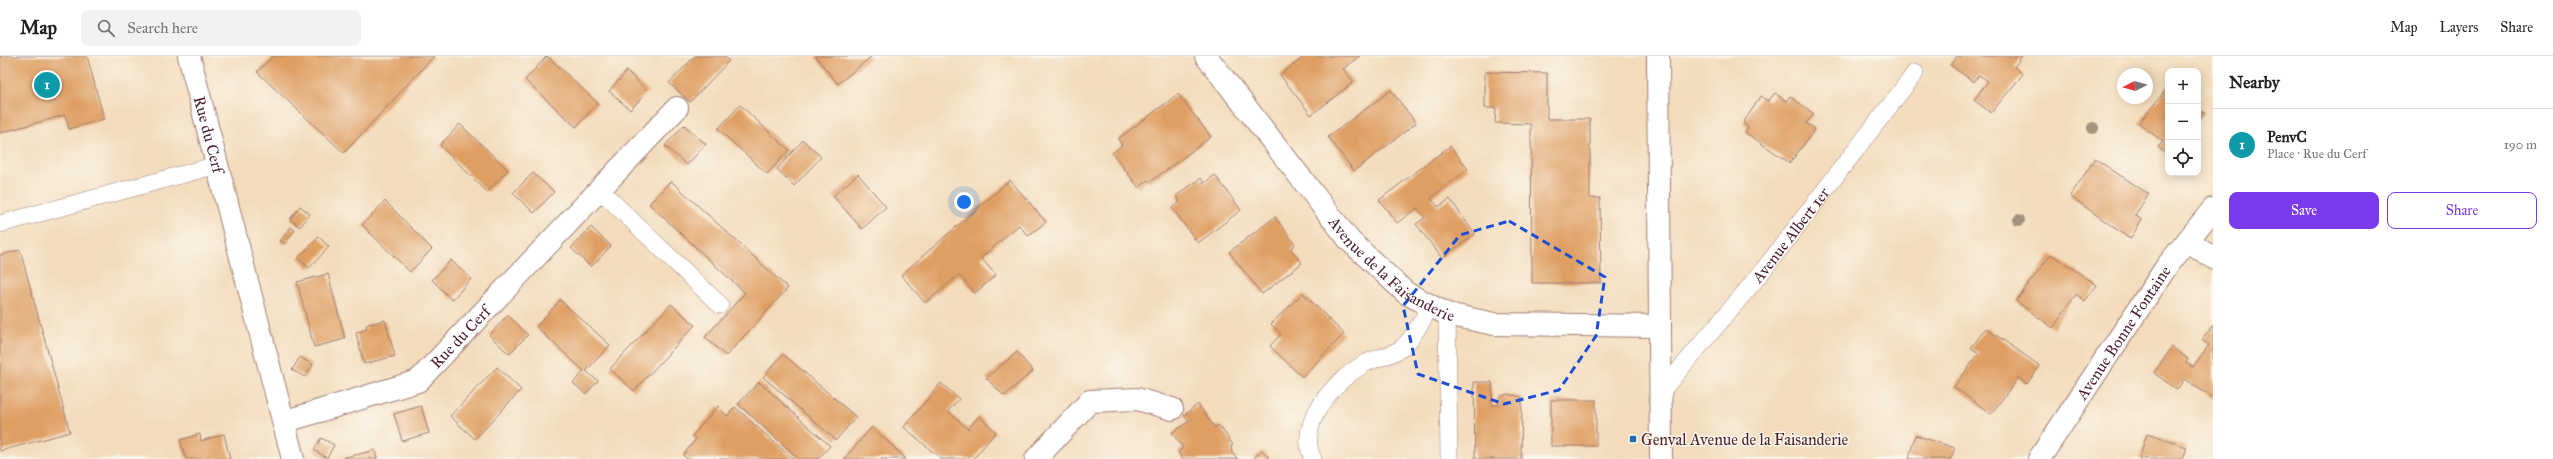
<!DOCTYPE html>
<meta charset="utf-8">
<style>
body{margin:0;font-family:"IM FELL Great Primer",serif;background:#f2f2f2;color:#222}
.controls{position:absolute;right:12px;top:12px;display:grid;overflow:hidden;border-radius:8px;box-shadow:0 2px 10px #0003}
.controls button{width:36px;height:36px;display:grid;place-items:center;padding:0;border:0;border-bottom:1px solid #e0e0e0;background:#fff;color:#222;font:20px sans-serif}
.compass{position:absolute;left:2117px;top:12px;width:36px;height:36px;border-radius:50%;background:#fff;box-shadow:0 2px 10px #0003;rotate:265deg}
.you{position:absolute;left:964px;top:146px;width:14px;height:14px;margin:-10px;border:3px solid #fff;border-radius:50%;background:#1a73e8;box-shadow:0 0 0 6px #1a73e833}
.badge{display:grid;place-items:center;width:26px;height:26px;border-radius:50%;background:#7c3aed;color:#fff;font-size:13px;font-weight:700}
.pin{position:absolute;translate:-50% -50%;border:2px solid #fff;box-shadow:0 1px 4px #0006}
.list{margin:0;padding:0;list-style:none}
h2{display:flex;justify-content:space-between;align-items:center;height:52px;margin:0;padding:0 16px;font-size:17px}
h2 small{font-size:13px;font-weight:400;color:#767676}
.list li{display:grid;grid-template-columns:26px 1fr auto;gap:12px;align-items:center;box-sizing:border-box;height:72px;padding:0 16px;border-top:1px solid #e0e0e0}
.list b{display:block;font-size:15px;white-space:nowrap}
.list p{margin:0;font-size:13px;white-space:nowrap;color:#767676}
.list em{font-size:13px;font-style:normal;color:#767676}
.actions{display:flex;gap:8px;padding:12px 16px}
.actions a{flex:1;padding:9px 0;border:1px solid #7c3aed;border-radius:8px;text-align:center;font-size:14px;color:#7c3aed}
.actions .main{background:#7c3aed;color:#fff}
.icon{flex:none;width:22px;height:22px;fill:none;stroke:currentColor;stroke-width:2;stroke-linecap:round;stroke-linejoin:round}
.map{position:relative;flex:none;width:2213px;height:403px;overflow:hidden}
header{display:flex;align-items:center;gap:24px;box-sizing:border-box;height:56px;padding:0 20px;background:#fff;border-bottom:1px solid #e0e0e0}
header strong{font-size:19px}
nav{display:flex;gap:22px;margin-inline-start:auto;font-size:14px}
.search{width:280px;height:36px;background:#f2f2f2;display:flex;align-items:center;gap:10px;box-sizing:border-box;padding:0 14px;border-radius:8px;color:#767676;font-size:15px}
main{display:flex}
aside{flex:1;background:#fff}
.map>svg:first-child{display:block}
</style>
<header>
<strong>Map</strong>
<div class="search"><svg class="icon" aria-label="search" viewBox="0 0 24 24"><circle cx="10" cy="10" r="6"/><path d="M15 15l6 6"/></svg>Search here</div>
<nav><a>Map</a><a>Layers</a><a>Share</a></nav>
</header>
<main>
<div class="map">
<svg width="2213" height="403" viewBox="0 0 2213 403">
<rect width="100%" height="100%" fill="#fbf7ec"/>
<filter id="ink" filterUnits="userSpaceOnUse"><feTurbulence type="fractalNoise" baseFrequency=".025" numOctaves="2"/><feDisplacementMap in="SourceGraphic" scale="8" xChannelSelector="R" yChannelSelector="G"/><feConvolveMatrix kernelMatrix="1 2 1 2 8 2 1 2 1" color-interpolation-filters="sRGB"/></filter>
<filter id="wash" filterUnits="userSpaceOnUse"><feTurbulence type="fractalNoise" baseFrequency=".012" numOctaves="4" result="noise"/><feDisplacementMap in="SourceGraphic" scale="16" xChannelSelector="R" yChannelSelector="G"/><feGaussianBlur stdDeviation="0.9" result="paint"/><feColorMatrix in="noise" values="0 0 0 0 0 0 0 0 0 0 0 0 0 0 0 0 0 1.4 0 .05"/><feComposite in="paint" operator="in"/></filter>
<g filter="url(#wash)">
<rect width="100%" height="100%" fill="#f3dbbb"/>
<g id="blocks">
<g fill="#df9f63">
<path d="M0,0H87L104,63L69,73L65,59L0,77Z"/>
<path d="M273,0H434L344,97L257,16Z"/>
<path d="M547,0L598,47L576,71L525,24Z"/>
<path d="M695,0H724L729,5L690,46L669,27Z"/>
<path d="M815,0H872L838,28Z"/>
<path d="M1305,0H1360L1343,13L1354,26L1311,59L1280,19Z"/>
<path d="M1957,0H2022L2014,11L2023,18L1991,57L1974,44L1988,25L1979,19L1974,26L1950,9Z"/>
<path d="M627,15L648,35L630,54L609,35Z"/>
<path d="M1485,16L1547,17V63H1590V142H1600L1601,227H1532L1531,68L1495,67L1496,52H1485Z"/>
<path d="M2168,31V99L2158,91L2163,86L2139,67Z"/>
<path d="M1391,34L1416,67L1354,115L1328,81Z"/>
<path d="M1775,37L1786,45L1790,40L1814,58L1806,67L1815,73L1790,107L1745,76L1748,71L1743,67L1761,40L1768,45Z"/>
<path d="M1178,38L1211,81L1150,126L1148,124L1139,132L1112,97L1122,89L1118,83Z"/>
<path d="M740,49L789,94L767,118L718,73Z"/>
<path d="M2198,53L2204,57L2198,64Z"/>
<path d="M460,68L508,114L487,136L440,89Z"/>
<path d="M684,69L706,88L687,109L665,90Z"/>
<path d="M803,84L821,101L794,130L777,113Z"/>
<path d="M1450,90L1468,113L1431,142L1438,151L1450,143L1475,178L1442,202L1416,168L1425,162L1417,152L1397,167L1379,144Z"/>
<path d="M2095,103L2149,138L2135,159L2142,164L2130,183L2070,140Z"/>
<path d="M533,117L554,136L534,157L513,137Z"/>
<path d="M858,118L886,151L862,173L833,140Z"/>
<path d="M1215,119L1241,154L1198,187L1172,152L1180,146L1176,140L1201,122L1204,127Z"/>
<path d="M1010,124L1046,166L1028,180L1019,169L981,202L996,219L975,237L959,219L925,247L901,219Z"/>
<path d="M671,125L788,232L726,300L705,281L745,237L649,148Z"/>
<path d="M385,145L432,193L410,216L362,169Z"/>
<path d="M300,150L310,158L300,171L290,163Z"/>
<path d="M1275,161L1295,188L1291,193L1302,207L1262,238L1229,196Z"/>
<path d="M291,171L295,174L285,188L280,185Z"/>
<path d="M591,171L611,190L591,211L571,192Z"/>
<path d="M319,181L329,191L309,212L298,202Z"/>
<path d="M20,194L70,376L0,395V199Z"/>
<path d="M2051,198L2097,229L2085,245L2076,238L2053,272L2016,245Z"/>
<path d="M451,204L471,223L452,244L432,224Z"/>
<path d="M328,218L345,283L314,291L297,226Z"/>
<path d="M1303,237L1344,278L1302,321L1270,290L1281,278L1271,268Z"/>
<path d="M560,244L610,289L586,315L598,325L586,338L573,327L584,315L536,271Z"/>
<path d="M671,248L695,269L634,335L610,313Z"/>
<path d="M508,259L528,279L509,298L489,279Z"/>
<path d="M385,264L395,300L364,308L356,277L367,273L366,269Z"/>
<path d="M2213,269V342L2184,323L2177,334L2154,317L2172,291L2188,303L2186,307L2193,311L2209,289L2202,284Z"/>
<path d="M1986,272L2040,310L2027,328L2018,322L1991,358L1954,331L1979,297L1971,292Z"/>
<path d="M1017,296L1033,315L1004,340L986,322Z"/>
<path d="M783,298L856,361L836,384L763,321Z"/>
<path d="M300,301L313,309L305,321L292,314Z"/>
<path d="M497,311L521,334L475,383L450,360Z"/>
<path d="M759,326L830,390L818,403H799L738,348Z"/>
<path d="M1474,326H1492V349H1499V341L1507,338L1522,341L1521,403H1475Z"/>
<path d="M941,327L959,343L948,355L968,373L979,360L996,376L973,403H941L904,371Z"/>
<rect x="1551" y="344" width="45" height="46"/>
<path d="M1198,348L1215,372L1219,369L1233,389L1231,390L1232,397L1238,403H1183L1178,396L1183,392L1172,377L1189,365L1184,359Z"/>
<path d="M421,350L429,377L402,385L394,358Z"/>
<path d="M718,350L727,360L735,351L793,403H687L683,399L696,383L692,380Z"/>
<path d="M872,371L906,403H844Z"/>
<path d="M200,378L201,385L224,378L230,403H186L180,384Z"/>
<path d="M2147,378L2187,391L2183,403H2139Z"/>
<path d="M1915,379L1955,392L1951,403H1909Z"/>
<path d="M321,382L334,389L327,402L314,394Z"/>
<path d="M375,394L377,403H343V402Z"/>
<path d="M1262,394L1270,403H1253Z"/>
</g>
</g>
</g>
<g filter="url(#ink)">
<use href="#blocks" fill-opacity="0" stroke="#9e7d73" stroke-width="1"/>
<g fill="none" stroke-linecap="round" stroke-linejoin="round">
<defs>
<g id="service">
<path d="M600,134L720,249"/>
<path d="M0,168L217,109"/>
<path d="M1447,258L1449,403"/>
<path id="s1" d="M1660,337L1761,217L1915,17"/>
<path d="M1313,403C1296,367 1334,325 1364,308C1376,301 1393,300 1403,291C1415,280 1422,263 1431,250"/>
</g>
<g id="minor">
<path id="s2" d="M189,0L293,403"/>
<path id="s3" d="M1206,0L1350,185L1406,237L1447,258L1494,268L1659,270"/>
<path d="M2189,185L2213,202"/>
<path id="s4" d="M283,366L418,325L677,52"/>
<path d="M1036,403L1090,345L1137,343L1172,353"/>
<path id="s5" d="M2039,403L2167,210L2213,153"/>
</g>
<path id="secondary" d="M1658,0L1661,403"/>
</defs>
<use href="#service" stroke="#9e7d73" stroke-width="18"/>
<use href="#minor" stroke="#9e7d73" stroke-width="24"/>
<use href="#secondary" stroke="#9e7d73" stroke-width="24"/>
<use href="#service" stroke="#fff" stroke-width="17"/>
<use href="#minor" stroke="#fff" stroke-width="22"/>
<use href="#secondary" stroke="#fff" stroke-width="22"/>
</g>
<g fill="#a3927d">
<circle cx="2093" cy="72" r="6"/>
<circle cx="2019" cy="164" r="6"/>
</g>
</g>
<path fill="none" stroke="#1d4ed8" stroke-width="3" stroke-dasharray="8 5" stroke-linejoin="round" d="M1509,165L1605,221L1596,280L1559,334L1504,348L1418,318L1403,250L1460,179Z"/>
<rect fill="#1f6fb2" stroke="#fbf7ec" stroke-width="1.5" x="1629" y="379" width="8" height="8" rx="2"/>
<g text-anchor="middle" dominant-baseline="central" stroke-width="3" stroke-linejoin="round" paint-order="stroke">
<g font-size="16" fill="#4a1f2b" stroke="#fbf7ec">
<text stroke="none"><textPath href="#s2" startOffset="81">Rue du Cerf</textPath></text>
<text stroke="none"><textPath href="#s1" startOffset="205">Avenue Albert 1er</textPath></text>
<text stroke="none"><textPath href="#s3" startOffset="285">Avenue de la Faisanderie</textPath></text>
<text stroke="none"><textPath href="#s5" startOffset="152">Avenue Bonne Fontaine</textPath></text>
<text stroke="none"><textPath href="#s4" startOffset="202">Rue du Cerf</textPath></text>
</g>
<g font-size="16" fill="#4a1f2b" stroke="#fbf7ec" text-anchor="start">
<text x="1641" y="383">Genval Avenue de la Faisanderie</text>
</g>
</g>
</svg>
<div class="controls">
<button>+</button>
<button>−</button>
<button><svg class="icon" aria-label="locate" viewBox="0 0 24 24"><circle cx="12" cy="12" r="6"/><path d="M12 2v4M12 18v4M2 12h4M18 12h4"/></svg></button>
</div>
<svg class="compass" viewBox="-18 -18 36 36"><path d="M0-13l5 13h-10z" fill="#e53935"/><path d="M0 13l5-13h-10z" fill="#767676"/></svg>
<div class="you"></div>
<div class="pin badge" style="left:47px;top:29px;background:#0f9aa8">1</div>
</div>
<aside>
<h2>Nearby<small></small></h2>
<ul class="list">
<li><span class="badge" style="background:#0f9aa8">1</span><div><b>PenvC</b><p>Place · Rue du Cerf</p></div><em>190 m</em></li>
</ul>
<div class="actions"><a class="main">Save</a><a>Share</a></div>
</aside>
</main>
